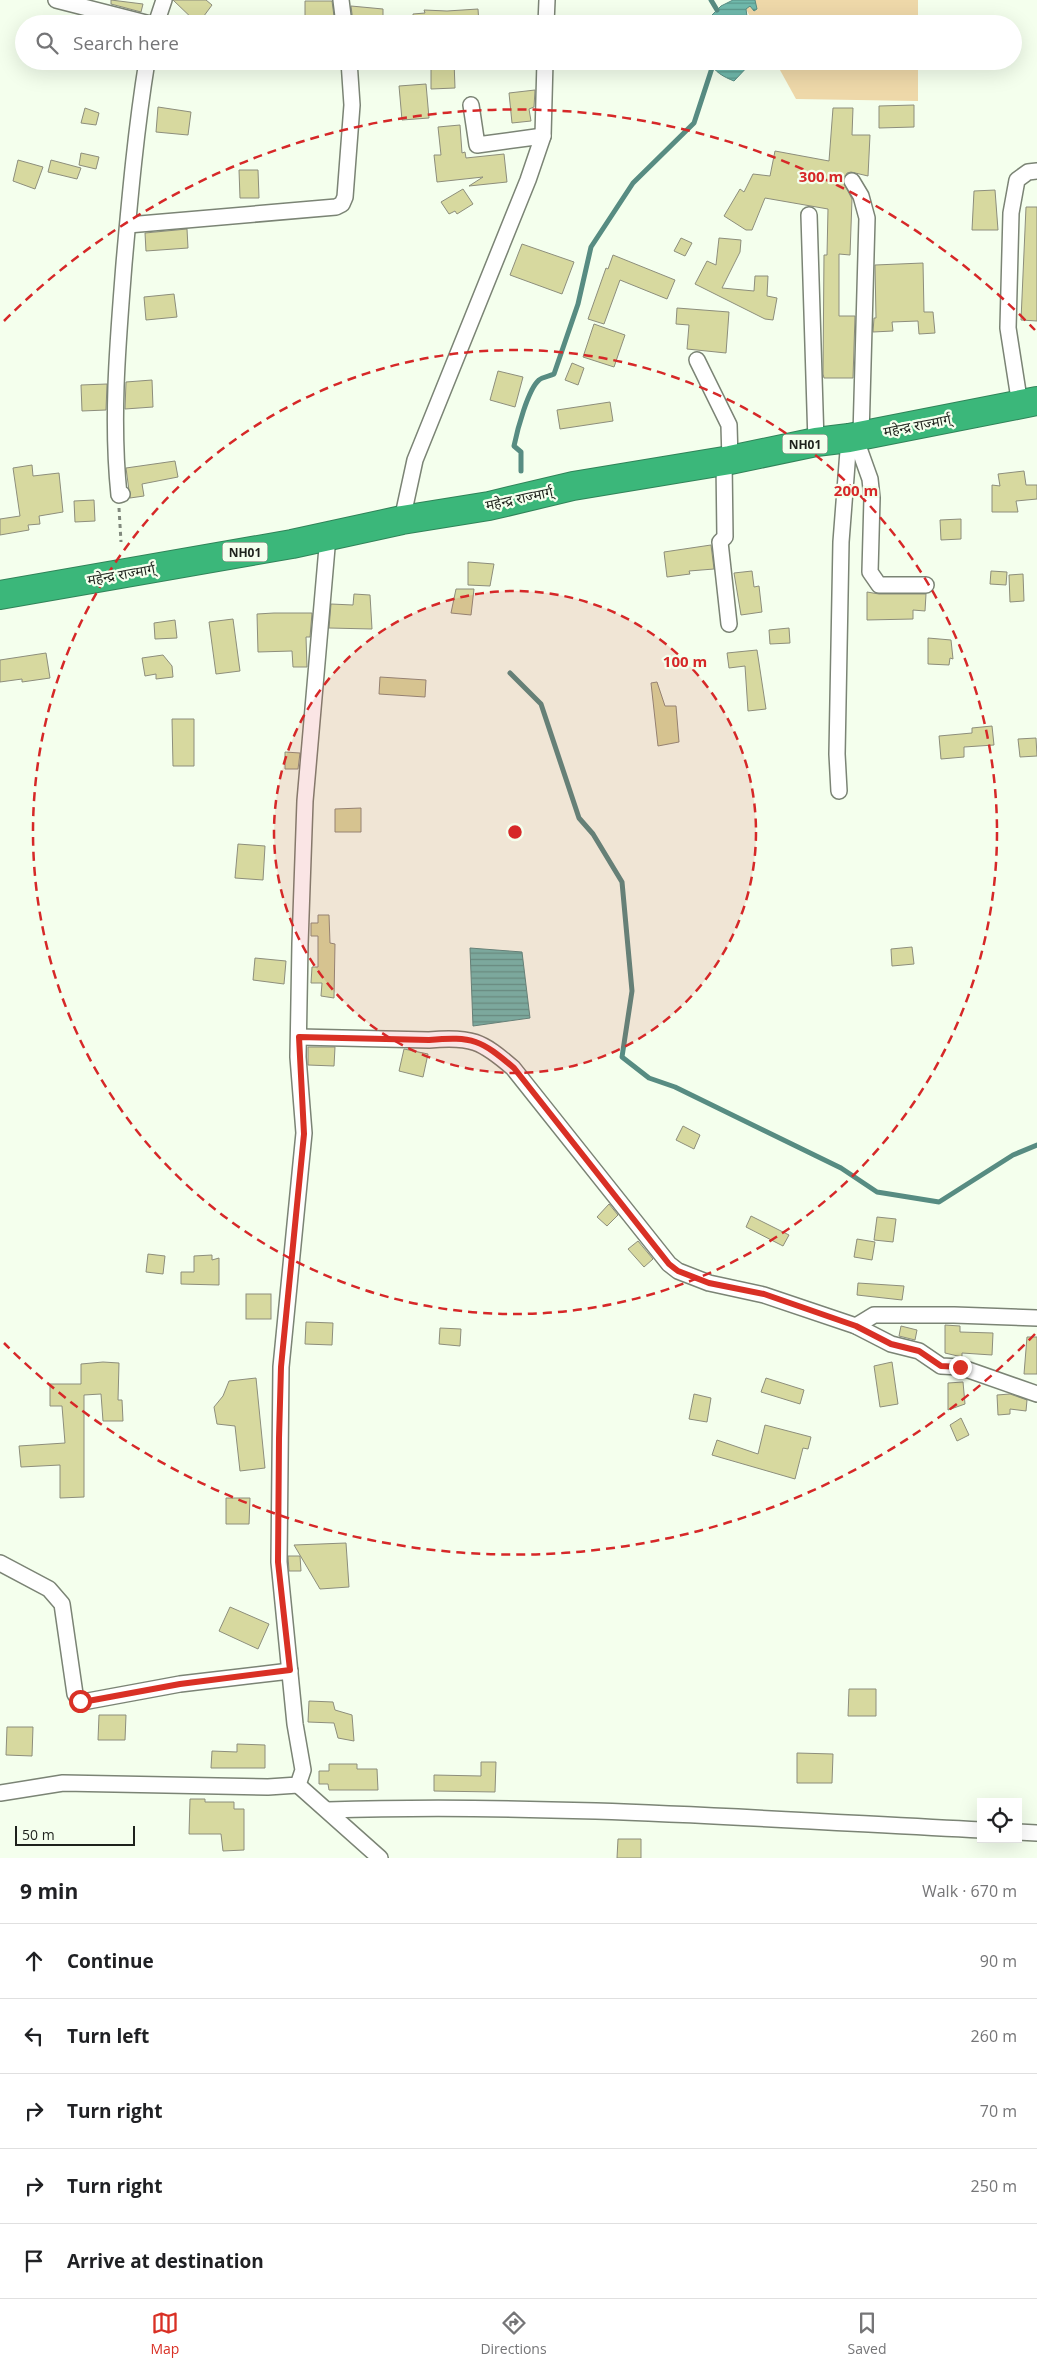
<!DOCTYPE html>
<meta charset="utf-8">
<style>
body{margin:0;font-family:"Open Sans","Noto Sans Devanagari",sans-serif;background:#f2f2f2;color:#202124}
.controls{position:absolute;right:15px;bottom:15px;display:grid;overflow:hidden;border-radius:0px;box-shadow:0 5px 20px #0002}
.controls button{width:45px;height:45px;display:grid;place-items:center;padding:0;border:0;border-bottom:1px solid #e0e0e0;background:#fff;color:#202124;font:25px sans-serif}
.scale{position:absolute;left:15px;bottom:12px;width:120px;box-sizing:border-box;padding-left:5px;border:2px solid #1e221c;border-top:0;font-size:14px;line-height:18px;white-space:nowrap;color:#1e221c;-webkit-text-stroke:4px #f4ffed;paint-order:stroke}
.stop{position:absolute;width:15px;height:15px;margin:-11px;border:4px solid #d93025;border-radius:50%;background:#fff}
.stop.end{background:#d93025;border-color:#fff;box-shadow:0 1px 5px #0008}
.list{margin:0;padding:0;list-style:none}
h2{display:flex;justify-content:space-between;align-items:center;height:65px;margin:0;padding:0 20px;font-size:21px}
h2 small{font-size:16px;font-weight:400;color:#757577}
.list li{display:grid;grid-template-columns:32px 1fr auto;gap:15px;align-items:center;box-sizing:border-box;height:75px;padding:0 20px;border-top:1px solid #e0e0e0}
.list b{display:block;font-size:19px;white-space:nowrap}
.list em{font-size:16px;font-style:normal;color:#757577}
.icon{flex:none;width:28px;height:28px;fill:none;stroke:currentColor;stroke-width:2;stroke-linecap:round;stroke-linejoin:round}
.map{position:relative;flex:none;width:1037px;height:1858px;overflow:hidden}
.search{position:absolute;background:#fff;box-shadow:0 5px 20px #0002;left:15px;right:15px;top:15px;height:55px;display:flex;align-items:center;gap:12px;box-sizing:border-box;padding:0 18px;border-radius:28px;color:#757577;font-size:19px}
.sheet{height:440px;background:#fff}
nav{display:flex;justify-content:space-around;align-items:center;box-sizing:border-box;height:70px;border-top:1px solid #e0e0e0;background:#fff;font-size:14px;color:#757577}
nav a{display:grid;justify-items:center;gap:2px}
nav .on{color:#d93025}
.map>svg:first-child{display:block}
</style>
<div class="map">
<svg width="1037" height="1858" viewBox="0 0 1037 1858">
<defs>
<pattern id="water-rules" width="6" height="5" patternUnits="userSpaceOnUse" patternTransform="scale(1.25)"><rect width="6" height="5" fill="#70baad"/><path d="M0 2.5h6" fill="none" stroke="#5b978c"/></pattern>
</defs>
<rect width="100%" height="100%" fill="#f4ffed"/>
<g fill="#eed8a9">
<path d="M741,0H918V24H754Z"/>
<path d="M775,61H918V101L796,99Z"/>
</g>
<g fill="url(#water-rules)" stroke="#578c82">
<path d="M733,0H755L757,9L754,11L750,6L746,9L748,24H755H712L711,16L721,6Z"/>
<path d="M709,61H765L763,67L751,63L734,81C724,77 714,72 709,61Z"/>
<path d="M470,948L522,952L530,1018L473,1026Z"/>
</g>
<g fill="none" stroke-linecap="round" stroke-linejoin="round">
<g stroke="#578c82" stroke-width="5">
<path d="M711,0L717,10"/>
<path d="M521,471V452L514,446C517,431 528,389 539,380C542,377 550,376 554,374L578,304L591,247L633,183L694,123L712,68L717,61"/>
<path d="M510,673L541,704L579,818L593,834L622,882L632,991L622,1057L649,1078L675,1087L841,1168L877,1192L939,1202L1013,1155L1037,1145"/>
</g>
</g>
<g fill="#d7d99f" stroke="#8d8e7c">
<path d="M111,0L143,4L141,12L111,4Z"/>
<path d="M173,0H206L212,5L198,24Z"/>
<path d="M305,1H332L335,24H305Z"/>
<path d="M351,6L383,9V23L353,22Z"/>
<path d="M478,9L479,24H413V14L425,13L424,10L447,11Z"/>
<path d="M431,61H454L455,88L431,89Z"/>
<path d="M426,84L429,118L402,120L399,86Z"/>
<path d="M535,90L534,107L529,109L531,121L512,123L509,93Z"/>
<path d="M914,105V127L879,128V106Z"/>
<path d="M158,107L191,112L188,135L156,132Z"/>
<path d="M85,108L99,113L96,125L81,123Z"/>
<path d="M833,108H853L852,135H870L868,176L851,172L847,173L843,181L852,199L850,255L839,254V316H855L853,378H824L823,374L824,255H827L828,209L765,198L752,230H746L724,216L740,189L744,192L753,174L770,176L775,151L829,161Z"/>
<path d="M460,125L462,153L465,152L466,158L504,154L507,182L469,186L483,177L437,182L434,155H441L438,127Z"/>
<path d="M81,153L99,157L96,169L79,165Z"/>
<path d="M18,160L43,167L35,189L13,181Z"/>
<path d="M51,160L81,168L77,179L48,172Z"/>
<path d="M239,170H258L259,198H240Z"/>
<path d="M463,189L473,204L457,214L455,211L449,214L441,202Z"/>
<path d="M995,190L998,230H972L974,191Z"/>
<path d="M1026,207H1037V321L1021,320Z"/>
<path d="M187,229L188,248L146,251L145,233Z"/>
<path d="M681,238L692,243L685,256L674,251Z"/>
<path d="M719,238L741,240L740,252L722,288L754,291L755,276H768L767,296L777,298L773,320L765,319L695,284L707,261L716,265Z"/>
<path d="M522,244L574,262L562,294L510,275Z"/>
<path d="M613,255L675,280L667,299L620,280L604,324L588,319L606,268L608,269Z"/>
<path d="M923,263L924,312H933L935,333L919,334L918,321L892,322L893,331L873,332L874,318H876L875,265Z"/>
<path d="M174,294L177,317L146,320L144,297Z"/>
<path d="M677,308L729,312L726,353L687,349L689,325L676,324Z"/>
<path d="M594,324L625,335L614,367L583,357Z"/>
<path d="M572,363L584,368L578,385L565,380Z"/>
<path d="M498,371L523,377L515,407L490,400Z"/>
<path d="M152,380L153,407L125,409L126,382Z"/>
<path d="M107,384L106,410L82,411L81,385Z"/>
<path d="M610,402L613,421L560,429L557,410Z"/>
<path d="M175,461L178,477L142,484L144,496L130,498L126,468Z"/>
<path d="M32,465L33,476L59,473L63,512L39,516L40,524L28,525L29,530L0,535V519L20,516L13,468Z"/>
<path d="M1024,471L1026,485H1037V499L1016,501L1018,512H992V485L1000,486L998,474Z"/>
<path d="M94,500L95,521L75,522L74,501Z"/>
<path d="M961,519V539L941,540L940,520Z"/>
<path d="M711,545L714,569L689,571L690,574L667,577L664,552Z"/>
<path d="M468,562L494,564L490,586L468,585Z"/>
<path d="M752,571L754,587L759,586L762,612L741,615L734,573Z"/>
<path d="M991,571L1007,572L1006,585L990,584Z"/>
<path d="M1023,574L1024,601L1010,602L1009,575Z"/>
<path d="M456,589H474L471,615L451,613Z"/>
<path d="M867,592L879,594H926L925,611L913,610V619L867,620Z"/>
<path d="M354,594L370,595L372,629L329,628L331,604L353,605Z"/>
<path d="M274,613H312L310,637H306L307,667H293L292,651L258,652L257,614Z"/>
<path d="M233,619L240,671L216,674L209,622Z"/>
<path d="M175,620L177,638L155,639L154,623Z"/>
<path d="M789,628L790,643L770,644L769,630Z"/>
<path d="M928,638L951,640L953,659L950,658L949,665L928,664Z"/>
<path d="M757,650L766,709L748,711L745,666L729,668L727,653Z"/>
<path d="M46,653L50,678L22,682V679L0,682V660Z"/>
<path d="M163,655L172,666L173,677L156,679V674L145,676L142,658Z"/>
<path d="M380,677L426,680L425,697L379,694Z"/>
<path d="M657,682L665,706H676L679,742L658,746L651,683Z"/>
<path d="M172,719H194V766H173Z"/>
<path d="M992,726L994,745L964,747V757L941,759L939,736L972,733V728Z"/>
<path d="M1036,738L1037,756L1020,757L1018,739Z"/>
<path d="M285,752L300,753L298,769H285Z"/>
<path d="M361,808V832H335V809Z"/>
<path d="M238,844L265,846L263,880L235,878Z"/>
<path d="M318,915H329L330,943L335,944L334,998L321,996L322,983H311L312,967H318V936H311V923H318Z"/>
<path d="M912,947L914,964L892,966L891,949Z"/>
<path d="M255,958L286,961L284,984L253,980Z"/>
<path d="M308,1047H335L334,1066L308,1065Z"/>
<path d="M404,1049L428,1054L423,1077L399,1071Z"/>
<path d="M683,1126L700,1135L694,1149L676,1140Z"/>
<path d="M609,1204L618,1215L607,1226L597,1217Z"/>
<path d="M751,1216L789,1235L783,1246L746,1227Z"/>
<path d="M877,1217L896,1219L893,1242L874,1240Z"/>
<path d="M857,1239L875,1242L872,1260L854,1257Z"/>
<path d="M638,1241L653,1259L644,1267L628,1249Z"/>
<path d="M148,1254L165,1256L163,1274L146,1272Z"/>
<path d="M212,1255V1260L219,1258V1285L181,1284V1272H194V1256Z"/>
<path d="M858,1283L904,1286L902,1300L857,1295Z"/>
<rect x="246" y="1294" width="25" height="25"/>
<path d="M306,1322L333,1323L332,1345L305,1344Z"/>
<path d="M945,1325L960,1326V1332L993,1333L992,1355L962,1353V1357L945,1353Z"/>
<path d="M901,1326L917,1330L915,1340L899,1336Z"/>
<path d="M440,1328L461,1329L460,1346L439,1344Z"/>
<path d="M1027,1337H1037V1374H1024Z"/>
<path d="M103,1362L119,1363L118,1400H122L123,1421H103L101,1394L84,1395V1497L60,1498V1465L21,1467L19,1446L65,1443L62,1406H50V1384H81V1364Z"/>
<path d="M892,1362L898,1404L880,1407L874,1366Z"/>
<path d="M256,1378L265,1468L240,1471L235,1426L217,1424L214,1407L223,1396L229,1381Z"/>
<path d="M766,1378L804,1390L800,1404L761,1392Z"/>
<path d="M963,1382L965,1404L948,1410V1383Z"/>
<path d="M694,1394L711,1398L707,1422L689,1419Z"/>
<path d="M1010,1394L1027,1400L1026,1411L1010,1409V1414L998,1415L997,1395Z"/>
<path d="M961,1418L969,1435L957,1441L950,1425Z"/>
<path d="M765,1425L811,1437L808,1449L803,1448L795,1479L712,1455L717,1440L758,1454Z"/>
<path d="M226,1498H250L249,1524H226Z"/>
<path d="M346,1543L349,1587L320,1589L294,1545Z"/>
<path d="M288,1556H300L301,1571H289Z"/>
<path d="M230,1607L269,1624L258,1649L219,1631Z"/>
<path d="M849,1689H876V1716H848Z"/>
<path d="M309,1701L333,1702L335,1710L352,1715L354,1741L338,1738L334,1723L308,1722Z"/>
<path d="M99,1715H126L125,1740H98Z"/>
<path d="M7,1727H33L32,1756L6,1755Z"/>
<path d="M237,1744L265,1745V1768H211L212,1751L237,1752Z"/>
<path d="M797,1753L833,1754L832,1783H797Z"/>
<path d="M481,1762H496L495,1792L434,1791V1775L481,1776Z"/>
<path d="M329,1764H357V1769H377L378,1790H329L328,1784H319V1771H329Z"/>
<path d="M190,1799H205V1802H234V1809H244V1850L223,1851L221,1834H189Z"/>
<path d="M618,1839H641V1858H617Z"/>
</g>
<g fill="none" stroke-linecap="round" stroke-linejoin="round">
<defs>
<g id="street">
<path d="M56,0L150,24"/>
<path d="M341,0L344,24"/>
<path d="M156,24L164,0"/>
<path d="M546,24L547,0"/>
<path d="M471,105L477,145L543,136"/>
<path d="M852,181L861,196L867,218L861,436"/>
<path d="M809,215L816,442"/>
<path d="M128,225L336,207L342,204L345,197L352,105L349,61"/>
<path d="M697,360L729,425L730,460"/>
<path d="M1020,405L1008,328L1011,213L1017,180L1028,172L1037,171"/>
<path d="M855,437L870,479L872,498L870,572L879,585H926"/>
<path d="M724,461L725,537L720,542L729,624"/>
<path d="M122,494L119,495C111,418 118,341 124,264C130,196 136,129 147,61"/>
<path d="M402,520L415,460L528,180L543,136L545,61"/>
<path d="M839,791L837,754L841,542L849,438"/>
<path d="M299,1037L429,1040C471,1036 482,1041 513,1068L669,1264L678,1271L709,1283L764,1295L856,1326L891,1344L919,1351L941,1366L960,1367L1037,1394"/>
<path d="M856,1326L874,1315H954L1037,1318"/>
<path d="M0,1563L49,1589L62,1604L75,1694L80,1701H88L180,1684L290,1671"/>
<path d="M298,1785L380,1858"/>
<path d="M0,1793L63,1783L268,1787L298,1785L303,1770L295,1724L279,1562L281,1367L304,1133L298,1057L300,944L305,801L328,536"/>
<path d="M328,1810C545,1803 763,1819 981,1830"/>
<path d="M1018,1832L1037,1833"/>
</g>
<path id="highway" d="M0,595L292,544L402,520L489,506L573,486L730,460L816,442L849,438L1037,401"/>
</defs>
<use href="#street" stroke="#7b8475" stroke-width="18"/>
<use href="#highway" stroke="#318359" stroke-width="30"/>
<path stroke="#81897d" stroke-width="3" stroke-dasharray="4 4" stroke-linecap="butt" d="M119,508L121,542"/>
<use href="#street" stroke="#fff" stroke-width="15"/>
<use href="#highway" stroke="#3bb77a" stroke-width="28"/>
</g>
<g fill="none" stroke-linecap="round" stroke-linejoin="round">
<path stroke="#d93025" stroke-width="6" d="M80,1701H88L180,1684L290,1670L278,1562L279,1438L281,1367L304,1134L299,1037L429,1040C473,1036 481,1040 514,1068L669,1264L678,1271L709,1283L764,1294L856,1326L891,1344L919,1351L941,1366L960,1367"/>
</g>
<circle cx="515" cy="832" r="241" fill="#d62828" fill-opacity=".12"/>
<g fill="none" stroke="#d62828" stroke-width="2.5" stroke-dasharray="9 6">
<circle cx="515" cy="832" r="241"/>
<circle cx="515" cy="832" r="482"/>
<path d="M1035 1334A723 723 0 0 1 4 1343M4 321A723 723 0 0 1 1035 330"/>
</g>
<g text-anchor="middle" dominant-baseline="central" stroke-width="4.5" stroke-linejoin="round" paint-order="stroke">
<g fill="#f4ffed" stroke="#5e645b" stroke-width="1">
<rect x="782.5" y="434.5" width="45" height="19" rx="4"/>
<rect x="222.5" y="542.5" width="45" height="19" rx="4"/>
</g>
<g font-size="12" font-weight="bold" fill="#1e221c">
<text x="805" y="444">NH01</text>
<text x="245" y="552">NH01</text>
</g>
<g font-size="14" fill="#1e221c" stroke="#f4ffed">
<text transform="translate(917 425) rotate(-11)">महेन्द्र राज्मार्ग्</text>
<text transform="translate(519 498) rotate(-12)">महेन्द्र राज्मार्ग्</text>
<text transform="translate(121 574) rotate(-10)">महेन्द्र राज्मार्ग्</text>
</g>
</g>
<circle cx="515" cy="832" r="8" fill="#d62828" stroke="#f4ffed" stroke-width="2.5"/>
<g font-size="15" text-anchor="middle" font-weight="bold" fill="#d62828" stroke="#f4ffed" stroke-width="4.5" stroke-linejoin="round" paint-order="stroke">
<text x="821" y="182">300 m</text>
<text x="856" y="496">200 m</text>
<text x="685" y="667">100 m</text>
</g>
</svg>
<div class="controls">
<button><svg class="icon" aria-label="locate" viewBox="0 0 24 24"><circle cx="12" cy="12" r="6"/><path d="M12 2v4M12 18v4M2 12h4M18 12h4"/></svg></button>
</div>
<div class="scale">50 m</div>
<div class="stop" style="left:80px;top:1701px"></div>
<div class="stop end" style="left:960px;top:1367px"></div>
<div class="search"><svg class="icon" aria-label="search" viewBox="0 0 24 24"><circle cx="10" cy="10" r="6"/><path d="M15 15l6 6"/></svg>Search here</div>
</div>
<section class="sheet">
<h2>9 min<small>Walk · 670 m</small></h2>
<ul class="list">
<li><svg class="icon" aria-label="ahead" viewBox="0 0 24 24"><path d="M12 20V5M6 11l6-6 6 6"/></svg><div><b>Continue</b></div><em>90 m</em></li>
<li><svg class="icon" aria-label="left" viewBox="0 0 24 24"><path d="M17 20v-9H6M10 6l-5 5 5 5"/></svg><div><b>Turn left</b></div><em>260 m</em></li>
<li><svg class="icon" aria-label="right" viewBox="0 0 24 24"><path d="M7 20v-9h11M14 6l5 5-5 5"/></svg><div><b>Turn right</b></div><em>70 m</em></li>
<li><svg class="icon" aria-label="right" viewBox="0 0 24 24"><path d="M7 20v-9h11M14 6l5 5-5 5"/></svg><div><b>Turn right</b></div><em>250 m</em></li>
<li><svg class="icon" aria-label="arrive" viewBox="0 0 24 24"><path d="M6 21V4h12l-3 4 3 4H6"/></svg><div><b>Arrive at destination</b></div></li>
</ul>
</section>
<nav>
<a class="on"><svg class="icon" aria-label="map" viewBox="0 0 24 24"><path d="M3 6l6-2 6 2 6-2v14l-6 2-6-2-6 2zM9 4v14M15 6v14"/></svg>Map</a>
<a><svg class="icon" aria-label="directions" viewBox="0 0 24 24"><path d="M12 3l9 9-9 9-9-9zM9 14v-3h6M13 9l2 2-2 2"/></svg>Directions</a>
<a><svg class="icon" aria-label="saved" viewBox="0 0 24 24"><path d="M7 4h10v16l-5-4-5 4z"/></svg>Saved</a>
</nav>
